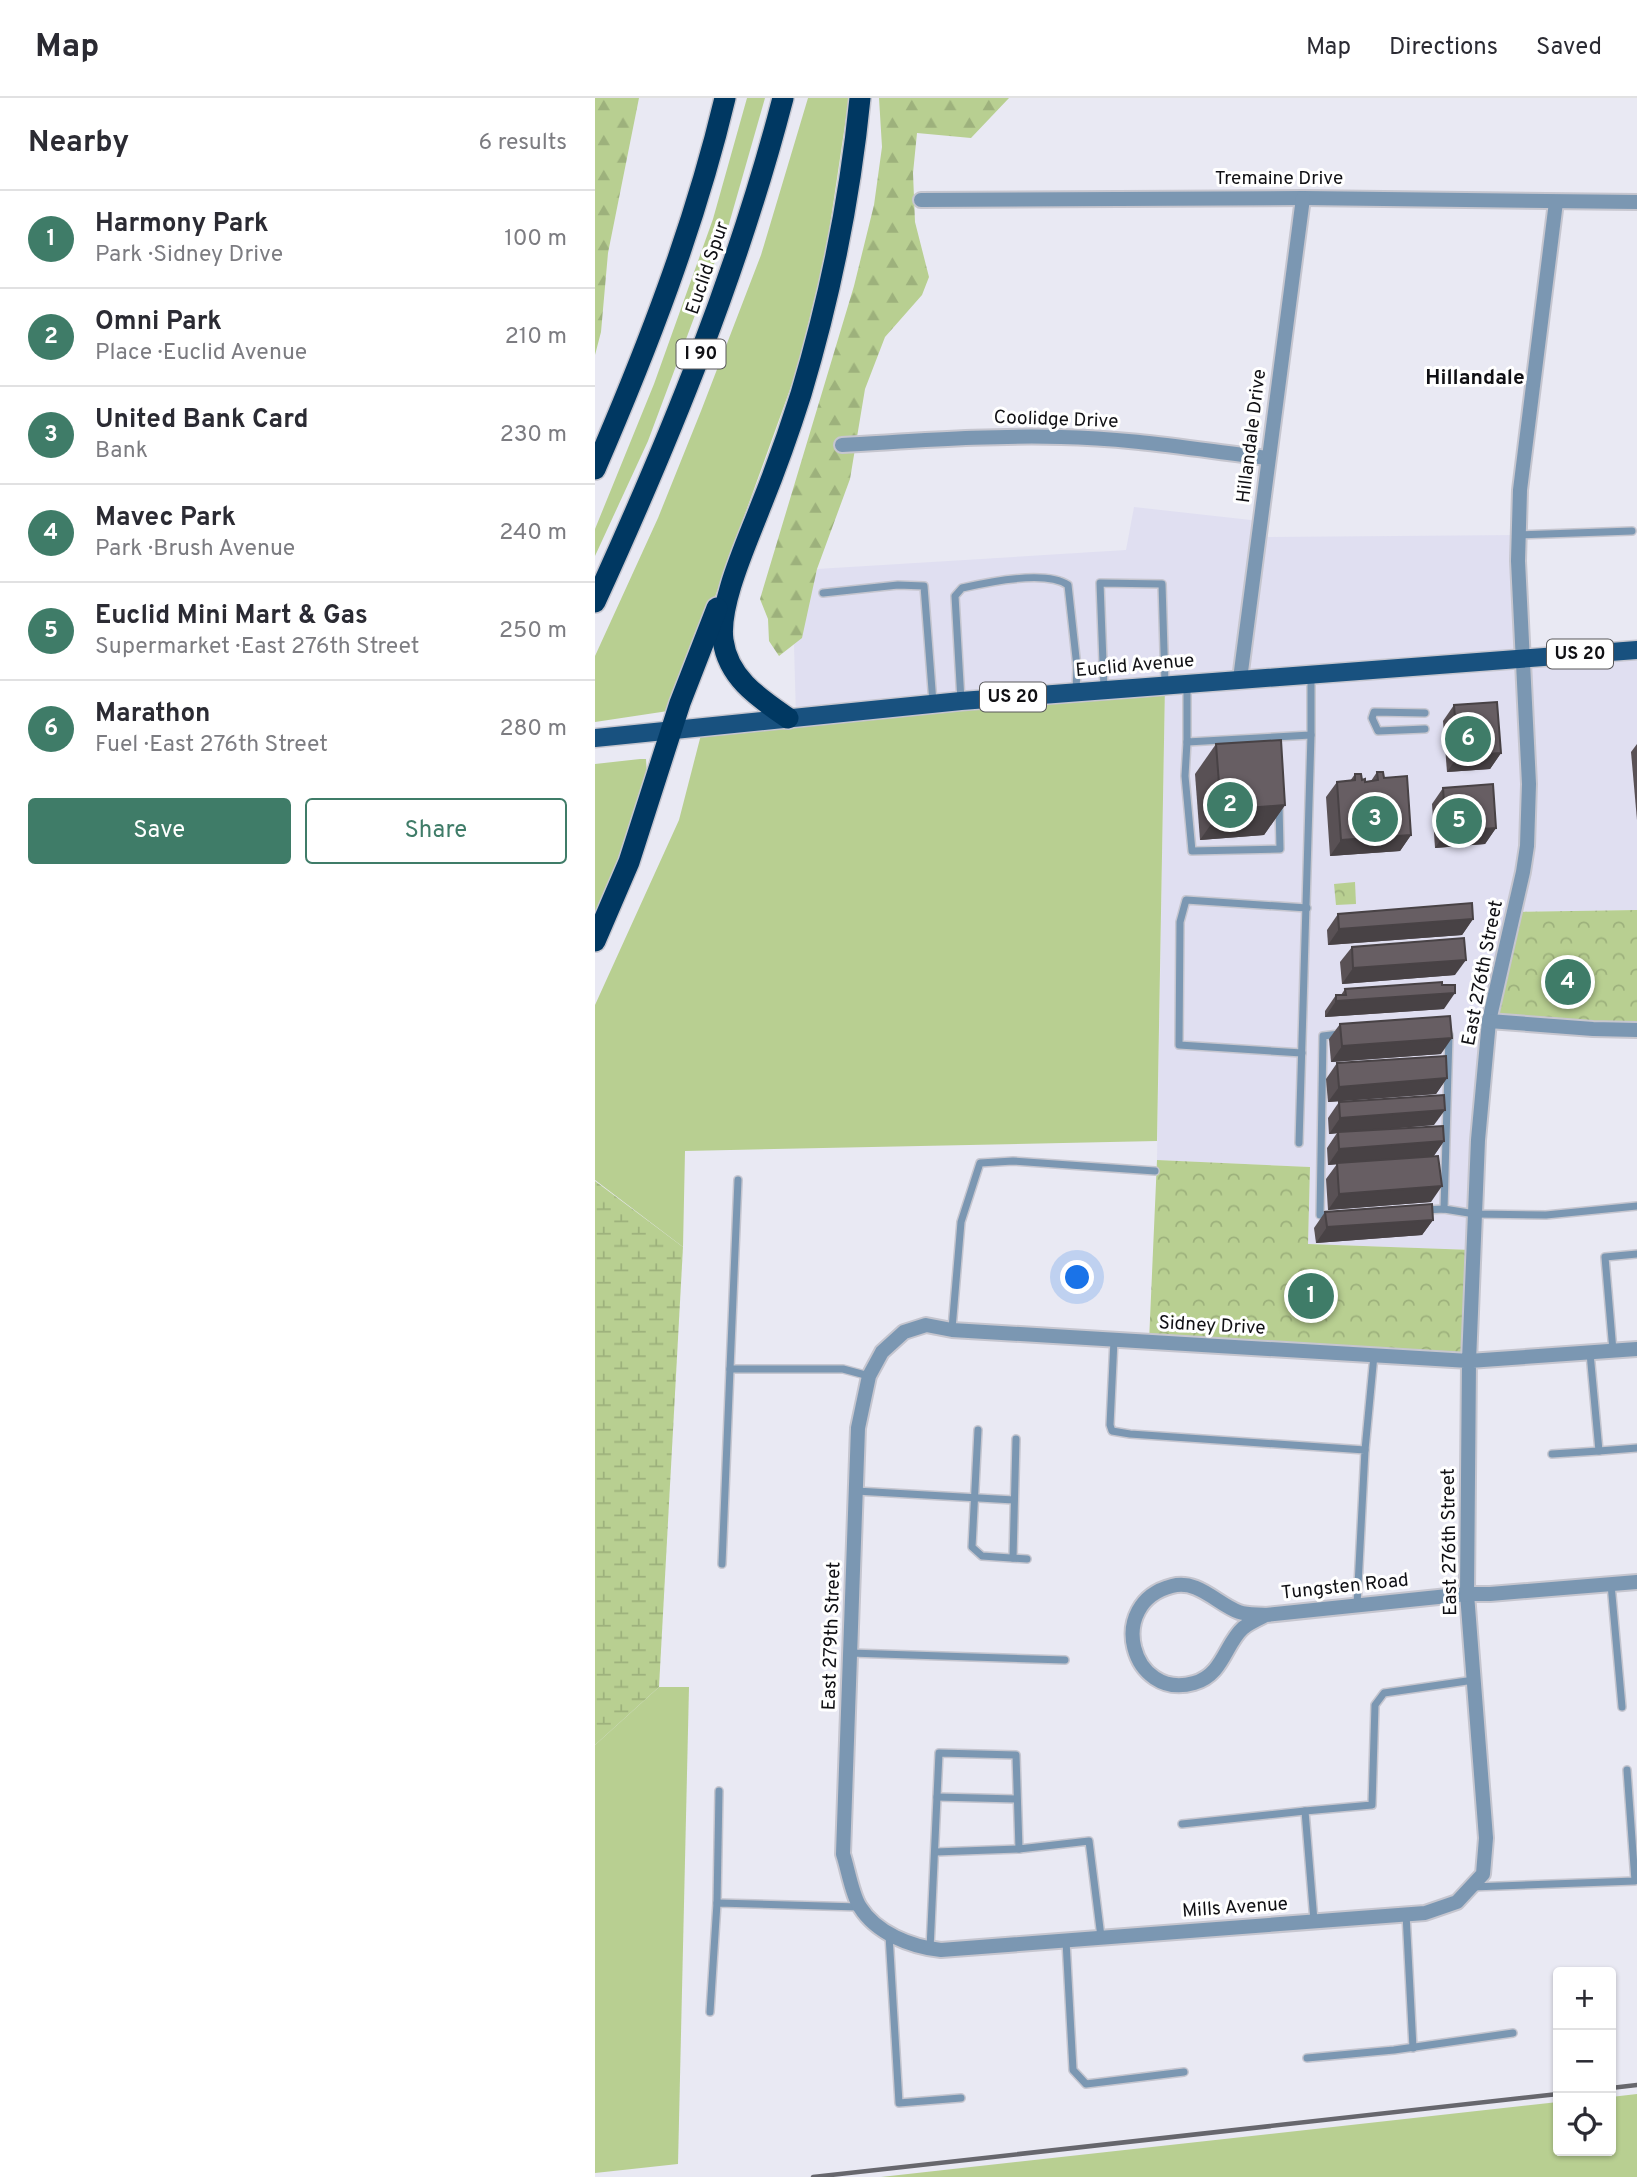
<!DOCTYPE html>
<meta charset="utf-8">
<style>
body{margin:0;font-family:Overpass,sans-serif;background:#f7f7f7;color:#2b2b33}
.controls{position:absolute;right:21px;bottom:21px;display:grid;overflow:hidden;border-radius:7px;box-shadow:0 2px 5px #0004}
.controls button{width:63px;height:63px;display:grid;place-items:center;padding:0;border:0;border-bottom:2px solid #e1e1e2;background:#fff;color:#2b2b33;font:35px sans-serif}
.you{position:absolute;left:483px;top:1180px;width:24px;height:24px;margin:-18px;border:5px solid #fff;border-radius:50%;background:#1a73e8;box-shadow:0 0 0 10px #1a73e833}
.badge{display:grid;place-items:center;width:46px;height:46px;border-radius:50%;background:#3f7c68;color:#fff;font-size:23px;font-weight:700}
.pin{position:absolute;translate:-50% -50%;border:4px solid #fff;box-shadow:0 2px 7px #0006}
.list{margin:0;padding:0;list-style:none}
h2{display:flex;justify-content:space-between;align-items:center;height:91px;margin:0;padding:0 28px;font-size:30px}
h2 small{font-size:23px;font-weight:400;color:#7c7c81}
.list li{display:grid;grid-template-columns:46px 1fr auto;gap:21px;align-items:center;box-sizing:border-box;height:98px;padding:0 28px;border-top:2px solid #e1e1e2}
.list b{display:block;font-size:26px;white-space:nowrap}
.list p{margin:0;font-size:23px;white-space:nowrap;color:#7c7c81}
.list em{font-size:23px;font-style:normal;color:#7c7c81}
.actions{display:flex;gap:14px;padding:21px 28px}
.actions a{flex:1;padding:16px 0;border:2px solid #3f7c68;border-radius:7px;text-align:center;font-size:24px;color:#3f7c68}
.actions .main{background:#3f7c68;color:#fff}
.icon{flex:none;width:38px;height:38px;fill:none;stroke:currentColor;stroke-width:2;stroke-linecap:round;stroke-linejoin:round}
.map{position:relative;flex:none;width:1042px;height:2079px;overflow:hidden}
header{display:flex;align-items:center;gap:42px;box-sizing:border-box;height:98px;padding:0 35px;background:#fff;border-bottom:2px solid #e1e1e2}
header strong{font-size:33px}
nav{display:flex;gap:38px;margin-inline-start:auto;font-size:24px}
main{display:flex}
aside{flex:1;background:#fff}
.map>svg:first-child{display:block}
</style>
<header>
<strong>Map</strong>
<nav><a>Map</a><a>Directions</a><a>Saved</a></nav>
</header>
<main>
<aside>
<h2>Nearby<small>6 results</small></h2>
<ul class="list">
<li><span class="badge">1</span><div><b>Harmony Park</b><p>Park · Sidney Drive</p></div><em>100 m</em></li>
<li><span class="badge">2</span><div><b>Omni Park</b><p>Place · Euclid Avenue</p></div><em>210 m</em></li>
<li><span class="badge">3</span><div><b>United Bank Card</b><p>Bank</p></div><em>230 m</em></li>
<li><span class="badge">4</span><div><b>Mavec Park</b><p>Park · Brush Avenue</p></div><em>240 m</em></li>
<li><span class="badge">5</span><div><b>Euclid Mini Mart &amp; Gas</b><p>Supermarket · East 276th Street</p></div><em>250 m</em></li>
<li><span class="badge">6</span><div><b>Marathon</b><p>Fuel · East 276th Street</p></div><em>280 m</em></li>
</ul>
<div class="actions"><a class="main">Save</a><a>Share</a></div>
</aside>
<div class="map">
<svg width="1042" height="2079" viewBox="0 0 1042 2079">
<defs>
<pattern id="forest-firs" width="22" height="20" patternUnits="userSpaceOnUse" patternTransform="scale(1.75)"><rect width="22" height="20" fill="#b8cf91"/><path d="M5 1l3.5 6h-7zM16 11l3.5 6h-7z" fill="#9db17c"/></pattern>
<pattern id="wetland-marsh" width="20" height="14" patternUnits="userSpaceOnUse" patternTransform="scale(1.75)"><rect width="20" height="14" fill="#b8cf91"/><path d="M1 5h8M5 5V1M11 12h8M15 12V8" fill="none" stroke="#9db17c"/></pattern>
<pattern id="park-crowns" width="20" height="18" patternUnits="userSpaceOnUse" patternTransform="scale(1.75)"><rect width="20" height="18" fill="#b8cf91"/><path d="M2 6a3 3 0 1 1 6 0M12 15a3 3 0 1 1 6 0" fill="none" stroke="#9db17c"/></pattern>
</defs>
<rect width="100%" height="100%" fill="#e9e9f3"/>
<path fill="#e0dff1" d="M539,409L665,423L664,439L924,437L928,559L1042,552V812L919,814L894,923L878,1152L713,1146L715,1069L562,1062L570,587L201,619L199,547L222,471L531,452Z"/>
<g fill="#b8cf91">
<path d="M152,0H170L134,126L53,343L0,458V431L59,286L118,121Z"/>
<path d="M213,0H254L231,154L202,272L111,524L73,613L0,624V558L63,420L106,313L166,157Z"/>
<path d="M570,587L562,1043L90,1053L88,1149L0,1082V907L84,722L108,629Z"/>
<path d="M45,661H51L52,676L23,762L0,815V666Z"/>
<path d="M64,1589H94L83,2066L0,2075V1647Z"/>
<path d="M1042,1996V2079H286L963,2004V2053H1016V1999Z"/>
</g>
<g fill="url(#forest-firs)">
<path d="M0,0H44L13,155L6,234L0,257Z"/>
<path d="M284,0H414L376,40L322,35L318,75L320,124L334,179L327,197L290,239L270,291L255,381L222,471L207,540L184,558L174,543L173,521L165,501L259,188L279,107L287,49Z"/>
</g>
<path fill="url(#wetland-marsh)" d="M0,1083L88,1149L64,1589L0,1647Z"/>
<g fill="url(#park-crowns)">
<path d="M760,784L761,806L741,807L739,786Z"/>
<path d="M1042,812V932L894,923L919,814Z"/>
<path d="M562,1062L715,1069L713,1146L878,1152L874,1263L554,1244Z"/>
</g>
<g fill="none" stroke-linecap="round" stroke-linejoin="round">
<defs>
<g id="service">
<path d="M924,437L1037,433"/>
<path d="M228,495L303,487L329,488L338,605"/>
<path d="M592,585V644L716,637V576"/>
<path d="M509,591L505,485L567,486L570,586"/>
<path d="M366,603L360,498L367,490C393,484 451,472 473,487L482,569L481,593"/>
<path d="M830,615L779,614L777,620L783,633L830,631"/>
<path d="M592,644L590,678L597,753L685,751L684,706"/>
<path d="M707,955L584,947L585,824L591,802L712,810"/>
<path d="M704,1045L716,637"/>
<path d="M143,1082L135,1271H248L274,1278"/>
<path d="M849,1111L854,937"/>
<path d="M830,1112L849,1111L880,1116L951,1117L1042,1108"/>
<path d="M734,1117H725L728,938L744,936"/>
<path d="M357,1231L366,1124L385,1065L418,1063L560,1073"/>
<path d="M519,1242L515,1327L517,1333L535,1336L770,1352L762,1507"/>
<path d="M1018,1253L1010,1159L1042,1156"/>
<path d="M383,1332L377,1449L387,1458L432,1461"/>
<path d="M770,1352L779,1257"/>
<path d="M1004,1353L1042,1350"/>
<path d="M957,1356L1004,1353L995,1255"/>
<path d="M261,1393L419,1402"/>
<path d="M418,1460L421,1341"/>
<path d="M127,1466L135,1271"/>
<path d="M1016,1486L1027,1609"/>
<path d="M255,1555L470,1562"/>
<path d="M342,1699L421,1701"/>
<path d="M587,1726L710,1713"/>
<path d="M340,1754L424,1751"/>
<path d="M877,1789L1040,1783L1032,1672"/>
<path d="M122,1805L124,1693"/>
<path d="M811,1816L818,1950"/>
<path d="M719,1823L710,1713L777,1707L780,1607L789,1595L879,1582"/>
<path d="M294,1837L304,2005L366,2000"/>
<path d="M471,1843L478,1972L491,1986L589,1974"/>
<path d="M335,1851L344,1655L421,1657L424,1751L494,1743L506,1839"/>
<path d="M115,1914L122,1805L264,1809"/>
<path d="M712,1960L799,1952L918,1935"/>
</g>
<g id="minor">
<path d="M326,102L708,100L1042,104"/>
<path d="M961,104L925,392L923,463L934,686L932,748L928,774L894,923L883,1042L874,1263L872,1496L891,1740L888,1776L862,1804L830,1815L346,1852C316,1849 281,1835 265,1809C257,1797 253,1771 248,1756L263,1330L274,1278L287,1254L309,1234L331,1227L357,1232L874,1263L1042,1251"/>
<path d="M247,347C320,343 393,337 466,339C535,340 604,352 673,360"/>
<path d="M645,581L708,100"/>
<path d="M894,923L998,931L1042,932"/>
<path d="M671,1517C663,1521 654,1525 648,1530C630,1546 628,1577 599,1585C536,1603 510,1505 577,1488C603,1481 622,1506 644,1514C652,1517 662,1516 671,1517L872,1496H895L1042,1484"/>
</g>
<path id="primary" d="M0,640L366,603L1042,552"/>
<g id="motorway">
<path d="M0,371C52,251 100,127 130,0"/>
<path d="M0,504C75,340 143,174 188,0"/>
<path d="M193,620C164,600 133,580 128,542C123,507 152,444 165,410C180,373 194,334 206,296C235,199 255,101 265,0"/>
<path d="M0,843L34,764L85,605L122,510"/>
</g>
</defs>
<use href="#service" stroke="#c6c6cf" stroke-width="10"/>
<use href="#minor" stroke="#c6c6cf" stroke-width="18"/>
<use href="#primary" stroke="#c6c6cf" stroke-width="21"/>
<use href="#motorway" stroke="#c6c6cf" stroke-width="24"/>
<use href="#service" stroke="#7b97b2" stroke-width="7"/>
<use href="#minor" stroke="#7b97b2" stroke-width="14"/>
<use href="#primary" stroke="#18517f" stroke-width="18"/>
<use href="#motorway" stroke="#003862" stroke-width="21"/>
<g stroke="#67676d" stroke-width="4.5">
<path d="M1016,1990L1042,1987"/>
<path d="M218,2079L963,1996"/>
</g>
</g>
<g fill="#595155">
<path d="M859,607L906,655L895,671L852,674L848,623Z"/>
<path d="M621,646L690,707L669,737L605,742L600,676Z"/>
<path d="M1042,646V722L1036,654Z"/>
<path d="M782,674L789,680L816,737L805,753L735,758L731,699L742,684L755,683L760,676L770,684L776,683Z"/>
<path d="M848,690L901,730L890,746L840,750L837,706Z"/>
<path d="M743,816L878,821L867,837L733,847L732,832Z"/>
<path d="M757,849L860,877L747,886L745,864Z"/>
<path d="M750,891L849,911L730,919V913L741,897H746Z"/>
<path d="M745,926L846,956L736,964L734,941Z"/>
<path d="M742,965L852,980L841,996L733,1004L731,981Z"/>
<path d="M744,1004L839,1027L790,1031L849,1043L838,1059L836,1104L733,1112L731,1081L742,1066L733,1067L732,1050L742,1035L734,1036L733,1020Z"/>
<path d="M730,1114L838,1122L827,1137L721,1145L719,1130Z"/>
</g>
<g fill="#484245">
<path d="M906,655L895,671L852,674L863,658Z"/>
<path d="M690,707L669,737L605,742L626,712Z"/>
<path d="M901,730L890,746L840,750L851,734Z"/>
<path d="M816,737L805,753L735,758L746,742Z"/>
<path d="M878,821L867,837L733,847L744,831Z"/>
<path d="M871,862L860,877L747,886L758,870Z"/>
<path d="M860,895L849,911L730,919L741,903Z"/>
<path d="M857,940L846,956L736,964L747,948Z"/>
<path d="M852,980L841,996L733,1004L744,989Z"/>
<path d="M850,1012L839,1027L734,1036L745,1020Z"/>
<path d="M849,1043L838,1059L733,1067L744,1051Z"/>
<path d="M847,1088L836,1104L733,1112L744,1096Z"/>
<path d="M838,1122L827,1137L721,1145L732,1129Z"/>
</g>
<g fill="#675e63" stroke="#484245" stroke-width="2">
<path d="M902,604L906,655L863,658L859,607Z"/>
<path d="M686,642L690,707L626,712L621,646Z"/>
<path d="M782,674H788L789,680L812,678L816,737L746,742L742,684L760,682V676H766L767,682L770,681V684L783,682Z"/>
<path d="M898,686L901,730L851,734L848,690Z"/>
<path d="M877,805L878,821L744,831L743,816Z"/>
<path d="M869,840L871,862L758,870L757,849Z"/>
<path d="M847,884V887H860V895L741,903V897H751L750,891Z"/>
<path d="M855,918L857,940L747,948L745,926Z"/>
<path d="M851,958L852,980L744,989L742,965Z"/>
<path d="M849,997L850,1012L745,1020L744,1004Z"/>
<path d="M848,1028L849,1043L744,1051L743,1034Z"/>
<path d="M843,1058L847,1088L744,1096L742,1065Z"/>
<path d="M837,1106L838,1122L732,1129L730,1114Z"/>
</g>
<g text-anchor="middle" dominant-baseline="central" stroke-width="6" stroke-linejoin="round" paint-order="stroke">
<g fill="#fff" stroke="#58585a" stroke-width="2">
<rect x="81.5" y="241.5" width="49" height="29" rx="5"/>
<rect x="952" y="541.5" width="66" height="29" rx="5"/>
<rect x="385" y="584.5" width="66" height="29" rx="5"/>
</g>
<g font-size="18" font-weight="bold" fill="#101014">
<text x="106" y="256">I 90</text>
<text x="985" y="556">US 20</text>
<text x="418" y="599">US 20</text>
</g>
<g font-size="19" fill="#101014" stroke="#fff">
<text x="684" y="81">Tremaine Drive</text>
<text transform="translate(113 170) rotate(-71)">Euclid Spur</text>
<text transform="translate(461 322) rotate(2)">Coolidge Drive</text>
<text transform="translate(657 338) rotate(-83)">Hillandale Drive</text>
<text transform="translate(540 568) rotate(-5)">Euclid Avenue</text>
<text transform="translate(888 875) rotate(-79)">East 276th Street</text>
<text transform="translate(617 1228) rotate(3)">Sidney Drive</text>
<text transform="translate(855 1444) rotate(-91)">East 276th Street</text>
<text transform="translate(750 1489) rotate(-6)">Tungsten Road</text>
<text transform="translate(237 1538) rotate(-88)">East 279th Street</text>
<text transform="translate(640 1810) rotate(-4)">Mills Avenue</text>
</g>
<g font-size="21" font-weight="bold" fill="#101014" stroke="#fff">
<text x="880" y="280">Hillandale</text>
</g>
</g>
</svg>
<div class="controls">
<button>+</button>
<button>−</button>
<button><svg class="icon" aria-label="locate" viewBox="0 0 24 24"><circle cx="12" cy="12" r="6"/><path d="M12 2v4M12 18v4M2 12h4M18 12h4"/></svg></button>
</div>
<div class="you"></div>
<div class="pin badge" style="left:716px;top:1198px">1</div>
<div class="pin badge" style="left:635px;top:707px">2</div>
<div class="pin badge" style="left:780px;top:721px">3</div>
<div class="pin badge" style="left:973px;top:884px">4</div>
<div class="pin badge" style="left:864px;top:723px">5</div>
<div class="pin badge" style="left:873px;top:641px">6</div>
</div>
</main>
